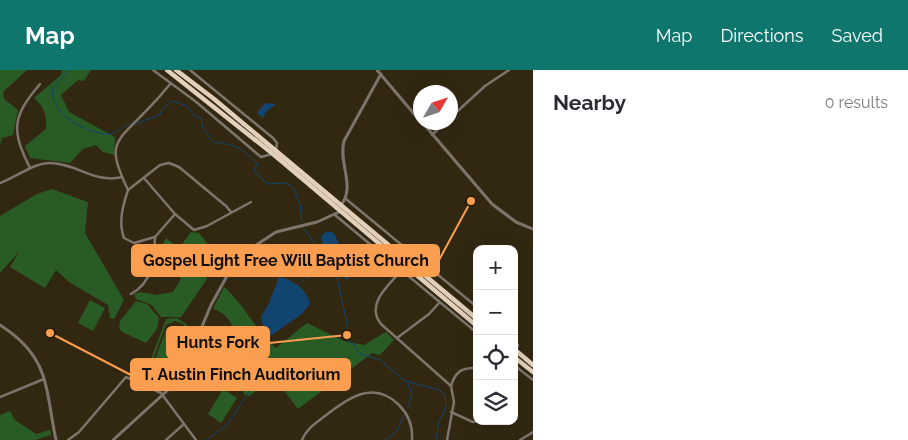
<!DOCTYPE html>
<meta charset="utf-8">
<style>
body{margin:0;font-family:Raleway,sans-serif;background:#f2f2f3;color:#2b2b33}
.controls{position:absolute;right:15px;bottom:15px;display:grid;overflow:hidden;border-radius:10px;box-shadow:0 5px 20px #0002}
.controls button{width:45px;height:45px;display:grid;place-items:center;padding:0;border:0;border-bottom:1px solid #e1e1e2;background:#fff;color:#2b2b33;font:25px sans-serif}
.compass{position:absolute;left:413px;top:15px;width:45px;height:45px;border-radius:50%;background:#fff;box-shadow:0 5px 20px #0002;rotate:51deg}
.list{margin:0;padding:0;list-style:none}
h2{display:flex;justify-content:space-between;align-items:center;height:65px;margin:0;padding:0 20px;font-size:21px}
h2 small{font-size:16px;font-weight:400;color:#7c7c81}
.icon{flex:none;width:28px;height:28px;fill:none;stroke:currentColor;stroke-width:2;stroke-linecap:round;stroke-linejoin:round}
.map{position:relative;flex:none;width:533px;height:370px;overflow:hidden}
header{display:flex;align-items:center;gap:30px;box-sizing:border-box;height:70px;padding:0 25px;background:#0f766e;color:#fff}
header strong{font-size:24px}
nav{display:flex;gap:28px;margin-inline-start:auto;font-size:18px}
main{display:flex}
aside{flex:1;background:#fff}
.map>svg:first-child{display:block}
</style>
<header>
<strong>Map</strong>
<nav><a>Map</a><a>Directions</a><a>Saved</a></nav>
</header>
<main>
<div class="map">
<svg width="533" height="370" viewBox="0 0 533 370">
<rect width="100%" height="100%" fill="#322812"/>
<g fill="#295b24" fill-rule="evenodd">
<path d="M0,0H27L3,22L4,29L18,40L13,65L2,68L0,75Z"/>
<path d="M62,0H91L84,11L78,10L61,25L69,42L115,67L114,85L103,82L96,75L83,79L70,93L30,88L25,76L46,59C47,45 45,38 34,28L61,5Z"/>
<path d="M52,119L88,132L85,163L124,230L114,249L110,248L108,235L69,212L56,200L45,218L10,197L19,182L0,203V146L37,124Z"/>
<path d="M191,162L199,163L211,178L196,197L207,209L181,247H161L152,235L136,229L134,224L140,222L156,225L173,222L181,209L159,182L166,168L179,178Z"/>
<path d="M224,217C245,235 255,260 276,278L307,253L344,271L364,275L386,262L394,270L380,285L372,283L298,339L283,319L261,315L250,326L243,324L254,307L236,285C240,267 232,244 213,239Z"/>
<path d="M90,230L105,238L93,261L78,253Z"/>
<path d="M136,231L147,234L159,248L157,259L146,273L122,262L119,258L120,251Z"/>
<path d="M177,248L187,255C192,268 172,328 151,303L149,294L166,249ZM175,251L183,254C190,263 172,322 153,301L152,292L166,255Z"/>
<path d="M167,258L184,265L170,301L153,294Z"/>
<path d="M223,319L237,328L221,353L208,344Z"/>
<path d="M10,341L15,350L36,364L50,360L51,365L35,370H0V345Z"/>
</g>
<g fill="#124470">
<path d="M265,33L276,34L266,42L263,48L257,43Z"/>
<path d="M327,161L334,163L339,174V191H336L323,176L321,166Z"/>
<path d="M309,192H321L322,198L308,209L304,201Z"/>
<path d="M342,192L355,194L359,200L346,210L341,198Z"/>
<path d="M279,207C294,210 306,218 310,234L302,244L266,269L261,247L269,233Z"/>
</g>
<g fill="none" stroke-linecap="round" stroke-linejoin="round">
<g stroke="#124470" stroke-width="1">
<path d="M69,0L53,18C47,43 88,64 108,64C117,64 122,56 129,54"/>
<path d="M134,54L160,45L162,39L172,31L187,36L193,45L201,49L203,58L213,72C233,74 244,78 257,94L254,101L267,114L286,113L293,117L300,134L302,152"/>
<path d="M303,158L335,199L346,248L349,272L355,275L358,283L380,290L405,311L440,320L445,325L446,337L439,352L436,370"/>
<path d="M302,212L304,210"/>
<path d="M408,337L412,324L408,313"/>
<path d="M206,370L227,355L261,303L268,286L266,268"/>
<path d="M385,370L397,361L404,345"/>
</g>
<g stroke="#7d756c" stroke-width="2.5">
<path d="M153,0L195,31L261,87L272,84"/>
<path d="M190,0L273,68L277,73L276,80"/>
<path d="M450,48L485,16L509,0"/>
<path d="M432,65L445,52"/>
<path d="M30,98C11,60 12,47 40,14"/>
<path d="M144,108L175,144L194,160L207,156L251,132"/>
<path d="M0,113C17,107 33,93 50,93C76,93 95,114 122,107"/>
<path d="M128,120L160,95L169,93L179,97L226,136L231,142"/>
<path d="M346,129L477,237"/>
<path d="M335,145L477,263"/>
<path d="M155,167L134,173L124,168C118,152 123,135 128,120C107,75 113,74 145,42C154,33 163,23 171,13"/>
<path d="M155,167L175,144"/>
<path d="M401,201C389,215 365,234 381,254L451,316L454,332L447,370"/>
<path d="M131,224C153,212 154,190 155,167"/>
<path d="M397,268L429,244L439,233"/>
<path d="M514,270L518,275L516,280"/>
<path d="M514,295L533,310"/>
<path d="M451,316C455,302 462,297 477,298"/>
<path d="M0,327L44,309"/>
<path d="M451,342L473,352L478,351"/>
<path d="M68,370L79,362L126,307L161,323L196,370"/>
<path d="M166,370L184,354"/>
<path d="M302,370C306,359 316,353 325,346C349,327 374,310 399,335C409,345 413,356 412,370"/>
<path d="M520,370L533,362"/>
</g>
<g stroke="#7d756c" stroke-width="3">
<path d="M377,0L420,51"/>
<path d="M422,52L492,134L516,152L533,159"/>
<path d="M341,135C356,116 338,93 344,71L381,4"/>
<path d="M0,255C50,287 45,317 56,370"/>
<path d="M113,370L180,309L211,235L233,195L241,185L276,162L317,152L339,142"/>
</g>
<g stroke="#e2d0bb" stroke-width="4.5">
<path d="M167,0L273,84L477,256"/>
<path d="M176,0L214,29L477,249"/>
<path d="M514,279L533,295"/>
<path d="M514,287L533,302"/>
</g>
</g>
<path fill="none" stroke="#fb9e50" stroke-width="2" d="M471 131L439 190M347 265L269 273M50 263L131 305"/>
<g fill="#fb9e50" stroke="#281e09" stroke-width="2">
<circle cx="471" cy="131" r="5"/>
<circle cx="347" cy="265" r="5"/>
<circle cx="50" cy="263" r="5"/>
</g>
<g fill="#fb9e50" stroke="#fb9e50" stroke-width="2">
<rect x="132" y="175" width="307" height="31" rx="5"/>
<rect x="167" y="257" width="102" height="31" rx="5"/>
<rect x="131" y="289" width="219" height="31" rx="5"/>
</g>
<g font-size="16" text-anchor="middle" font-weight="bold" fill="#111">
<text x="286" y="196">Gospel Light Free Will Baptist Church</text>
<text x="218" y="278">Hunts Fork</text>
<text x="241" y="310">T. Austin Finch Auditorium</text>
</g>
</svg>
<div class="controls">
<button>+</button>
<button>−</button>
<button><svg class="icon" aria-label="locate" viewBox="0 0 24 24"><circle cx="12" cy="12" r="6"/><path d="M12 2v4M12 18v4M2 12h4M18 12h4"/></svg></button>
<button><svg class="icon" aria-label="layers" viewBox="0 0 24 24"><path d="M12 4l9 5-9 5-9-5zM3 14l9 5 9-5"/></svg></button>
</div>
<svg class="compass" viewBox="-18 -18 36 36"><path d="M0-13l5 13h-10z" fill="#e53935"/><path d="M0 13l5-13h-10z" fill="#7c7c81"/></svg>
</div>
<aside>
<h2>Nearby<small>0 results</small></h2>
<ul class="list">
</ul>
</aside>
</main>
